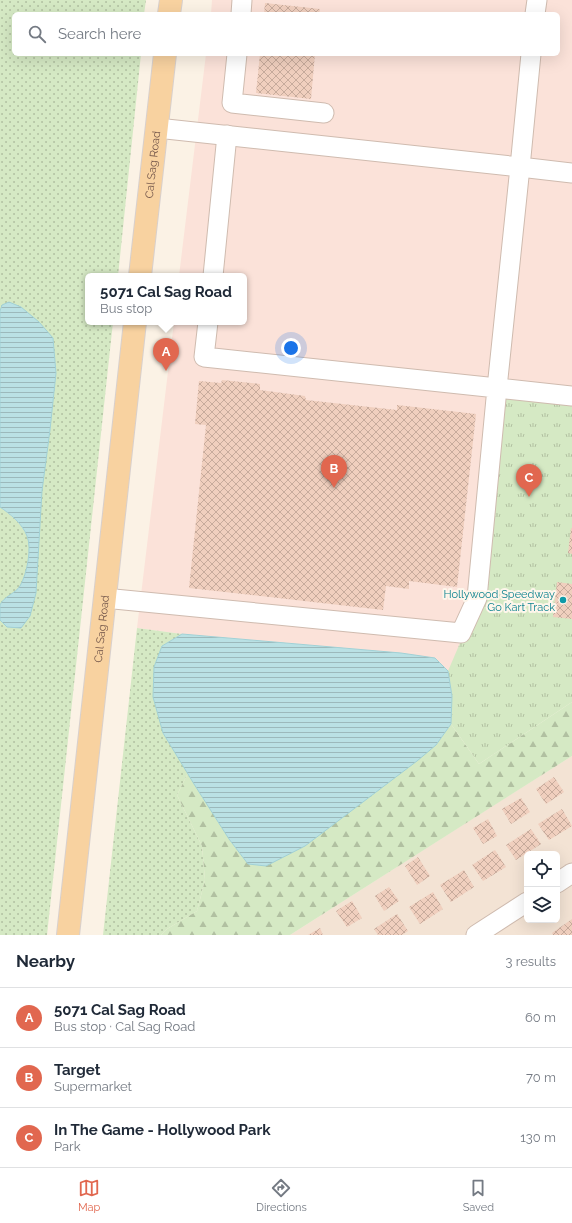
<!DOCTYPE html>
<meta charset="utf-8">
<style>
body{margin:0;font-family:Raleway,sans-serif;background:#f6f6f7;color:#1f2937}
.controls{position:absolute;right:12px;bottom:12px;display:grid;overflow:hidden;border-radius:6px;box-shadow:0 4px 16px #0002}
.controls button{width:36px;height:36px;display:grid;place-items:center;padding:0;border:0;border-bottom:1px solid #e0e1e3;background:#fff;color:#1f2937;font:20px sans-serif}
.you{position:absolute;left:291px;top:348px;width:14px;height:14px;margin:-10px;border:3px solid #fff;border-radius:50%;background:#1a73e8;box-shadow:0 0 0 6px #1a73e833}
.badge{display:grid;place-items:center;width:26px;height:26px;border-radius:50%;background:#e1674f;color:#fff;font-size:13px;font-weight:700}
.pin{position:absolute;translate:-50% -33px;filter:drop-shadow(0 1px 2px #0008)}
.pin::after{content:'';position:absolute;top:21px;width:14px;height:12px;background:inherit;clip-path:polygon(0 0,100% 0,50% 100%)}
.popup{position:absolute;left:85px;top:273px;width:162px;height:52px;box-sizing:border-box;display:grid;place-content:center;border-radius:6px;background:#fff;filter:drop-shadow(0 1px 3px #0005);font-size:13px;white-space:nowrap;color:#747a83}
.popup b{font-size:15px;color:#1f2937}
.popup::after{content:'';position:absolute;left:50%;top:100%;margin-left:-8px;border:8px solid transparent;border-top-color:#fff}
.list{margin:0;padding:0;list-style:none}
h2{display:flex;justify-content:space-between;align-items:center;height:52px;margin:0;padding:0 16px;font-size:17px}
h2 small{font-size:13px;font-weight:400;color:#747a83}
.list li{display:grid;grid-template-columns:26px 1fr auto;gap:12px;align-items:center;box-sizing:border-box;height:60px;padding:0 16px;border-top:1px solid #e0e1e3}
.list b{display:block;font-size:15px;white-space:nowrap}
.list p{margin:0;font-size:13px;white-space:nowrap;color:#747a83}
.list em{font-size:13px;font-style:normal;color:#747a83}
.icon{flex:none;width:22px;height:22px;fill:none;stroke:currentColor;stroke-width:2;stroke-linecap:round;stroke-linejoin:round}
.map{position:relative;flex:none;width:572px;height:935px;overflow:hidden}
.search{position:absolute;background:#fff;box-shadow:0 4px 16px #0002;left:12px;right:12px;top:12px;height:44px;display:flex;align-items:center;gap:10px;box-sizing:border-box;padding:0 14px;border-radius:6px;color:#747a83;font-size:15px}
.sheet{height:232px;background:#fff}
nav{display:flex;justify-content:space-around;align-items:center;box-sizing:border-box;height:56px;border-top:1px solid #e0e1e3;background:#fff;font-size:11px;color:#747a83}
nav a{display:grid;justify-items:center;gap:2px}
nav .on{color:#e1674f}
.map>svg:first-child{display:block}
</style>
<div class="map">
<svg width="572" height="935" viewBox="0 0 572 935">
<defs>
<pattern id="grass-dots" width="8" height="8" patternUnits="userSpaceOnUse"><rect width="8" height="8" fill="#d5e9c4"/><path d="M2 2h.1M6 6h.1" fill="none" stroke="#b1c0a1" stroke-width="1.8" stroke-linecap="round"/></pattern>
<pattern id="forest-firs" width="22" height="20" patternUnits="userSpaceOnUse"><rect width="22" height="20" fill="#d5e9c4"/><path d="M5 1l3.5 6h-7zM16 11l3.5 6h-7z" fill="#b1c0a1"/></pattern>
<pattern id="park-tufts" width="24" height="20" patternUnits="userSpaceOnUse"><rect width="24" height="20" fill="#d5e9c4"/><path d="M3 7l-1-3M5 7V3M7 7l1-3M15 17l-1-3M17 17v-4M19 17l1-3" fill="none" stroke="#b1c0a1"/></pattern>
<pattern id="water-rules" width="6" height="5" patternUnits="userSpaceOnUse"><rect width="6" height="5" fill="#bae1e4"/><path d="M0 2.5h6" fill="none" stroke="#9cb9bb"/></pattern>
<pattern id="building-cross-hatch" width="8" height="8" patternUnits="userSpaceOnUse"><rect width="8" height="8" fill="#f0cfbe"/><path d="M0 0l8 8M0 8l8-8" fill="none" stroke="#c7ab9c"/></pattern>
</defs>
<rect width="100%" height="100%" fill="#fbf2e5"/>
<path fill="#f3e3d4" fill-rule="evenodd" d="M572,756V935H290L502,800ZM527,854H557V920H527Z"/>
<path fill="#fbe2d9" d="M212,0H572V702L451,724L452,696L401,653L182,634L137,628L174,322H244V276H179L206,54H558V14H211Z"/>
<g fill="url(#grass-dots)">
<path d="M0,0H146L144,14H14V54H141L118,276H88V322H113L47,935H0V620L7,627L21,628L50,430L56,373L53,339L39,322L0,311Z"/>
<path d="M0,507C10,514 22,524 27,536C32,548 27,575 20,586C15,594 5,598 0,605Z"/>
<path d="M137,628L182,634L162,646L163,733L188,773L177,795L202,846L205,880L197,911L167,929L161,935H103Z"/>
</g>
<path fill="url(#forest-firs)" d="M572,702V756L290,935H161L167,929L197,911L205,880L202,846L177,795L188,773L229,839L248,864L436,745L451,724L479,764Z"/>
<path fill="url(#park-tufts)" d="M497,388L572,396V702L479,764L451,724L452,696L448,671L460,643L461,633L477,598Z"/>
<g fill="url(#water-rules)" stroke="#a1d1d6">
<path d="M9,302L21,307L39,322L53,338L56,373L50,430L42,491L36,593L30,616L21,628L7,627L0,620C0,616 0,609 0,605C3,597 16,593 20,586C27,574 32,548 27,536C22,523 10,514 0,507V311L2,305Z"/>
<path d="M182,634L401,653L435,658L448,671L452,696L451,724L436,745L417,761L305,846L266,866L248,864L229,839L194,784L163,733L153,697L154,667L162,646Z"/>
</g>
<g fill="url(#building-cross-hatch)">
<path d="M265,3L320,9L319,14H264Z"/>
<path d="M260,54H315L311,99L256,93Z"/>
<path d="M222,380L260,384V390L305,396L306,400L397,410V405L476,414L457,587L409,581V589L386,586L383,610L189,588L206,425L195,424L199,381L221,383Z"/>
<path d="M571,528H572V554L568,553Z"/>
<path d="M557,582L572,584V619L553,617Z"/>
<path d="M554,777L564,792L546,804L536,789Z"/>
<path d="M521,798L530,812L511,824L502,809Z"/>
<path d="M562,809L572,826L549,840L538,824Z"/>
<path d="M488,819L497,836L483,844L473,828Z"/>
<path d="M531,829L541,844L516,860L506,845Z"/>
<path d="M495,850L506,867L483,881L472,865Z"/>
<path d="M418,857L430,876L417,885L405,866Z"/>
<path d="M464,870L474,887L451,902L440,885Z"/>
<path d="M389,887L399,901L384,911L375,896Z"/>
<path d="M433,892L443,909L420,924L409,907Z"/>
<path d="M352,901L362,918L347,927L336,911Z"/>
<path d="M397,914L408,931L402,935H378L374,929Z"/>
<path d="M572,919V935H553L552,933Z"/>
<path d="M320,928L323,935H308Z"/>
</g>
<g fill="none" stroke-linecap="round" stroke-linejoin="round">
<defs>
<g id="minor">
<path d="M241,14L242,0"/>
<path d="M535,14L537,0"/>
<path d="M237,54L232,103L324,113"/>
<path d="M531,54L520,167L572,173"/>
<path d="M157,128L520,167L497,388L572,396"/>
<path d="M213,276L227,135"/>
<path d="M104,598L461,633L477,598L497,388L204,357L208,322"/>
<path d="M557,883L572,873"/>
<path d="M476,935L527,902"/>
</g>
<g id="major">
<path d="M169,14L171,0"/>
<path id="s1" d="M140,276L165,54"/>
<path id="s2" d="M68,935L135,322"/>
</g>
</defs>
<use href="#minor" stroke="#cfbbaf" stroke-width="21"/>
<use href="#major" stroke="#d8d0cd" stroke-width="24"/>
<use href="#minor" stroke="#fff" stroke-width="19"/>
<use href="#major" stroke="#f8d2a0" stroke-width="22"/>
</g>
<circle fill="#0f9aa8" stroke="#fef6eb" stroke-width="1.5" cx="563" cy="600" r="4"/>
<g text-anchor="middle" dominant-baseline="central" stroke-width="4" stroke-linejoin="round" paint-order="stroke">
<g font-size="11" fill="#74574b" stroke="#fef6eb">
<text stroke="none"><textPath href="#s1" startOffset="112">Cal Sag Road</textPath></text>
<text stroke="none"><textPath href="#s2" startOffset="308">Cal Sag Road</textPath></text>
</g>
<g font-size="11" fill="#0d838f" stroke="#fef6eb" text-anchor="end">
<text x="555" y="594">Hollywood Speedway<tspan x="555" dy="13">Go Kart Track</tspan></text>
</g>
</g>
</svg>
<div class="controls">
<button><svg class="icon" aria-label="locate" viewBox="0 0 24 24"><circle cx="12" cy="12" r="6"/><path d="M12 2v4M12 18v4M2 12h4M18 12h4"/></svg></button>
<button><svg class="icon" aria-label="layers" viewBox="0 0 24 24"><path d="M12 4l9 5-9 5-9-5zM3 14l9 5 9-5"/></svg></button>
</div>
<div class="you"></div>
<div class="pin badge" style="left:166px;top:371px">A</div>
<div class="popup"><b>5071 Cal Sag Road</b>Bus stop</div>
<div class="pin badge" style="left:334px;top:488px">B</div>
<div class="pin badge" style="left:529px;top:497px">C</div>
<div class="search"><svg class="icon" aria-label="search" viewBox="0 0 24 24"><circle cx="10" cy="10" r="6"/><path d="M15 15l6 6"/></svg>Search here</div>
</div>
<section class="sheet">
<h2>Nearby<small>3 results</small></h2>
<ul class="list">
<li><span class="badge">A</span><div><b>5071 Cal Sag Road</b><p>Bus stop · Cal Sag Road</p></div><em>60 m</em></li>
<li><span class="badge">B</span><div><b>Target</b><p>Supermarket</p></div><em>70 m</em></li>
<li><span class="badge">C</span><div><b>In The Game - Hollywood Park</b><p>Park</p></div><em>130 m</em></li>
</ul>
</section>
<nav>
<a class="on"><svg class="icon" aria-label="map" viewBox="0 0 24 24"><path d="M3 6l6-2 6 2 6-2v14l-6 2-6-2-6 2zM9 4v14M15 6v14"/></svg>Map</a>
<a><svg class="icon" aria-label="directions" viewBox="0 0 24 24"><path d="M12 3l9 9-9 9-9-9zM9 14v-3h6M13 9l2 2-2 2"/></svg>Directions</a>
<a><svg class="icon" aria-label="saved" viewBox="0 0 24 24"><path d="M7 4h10v16l-5-4-5 4z"/></svg>Saved</a>
</nav>
